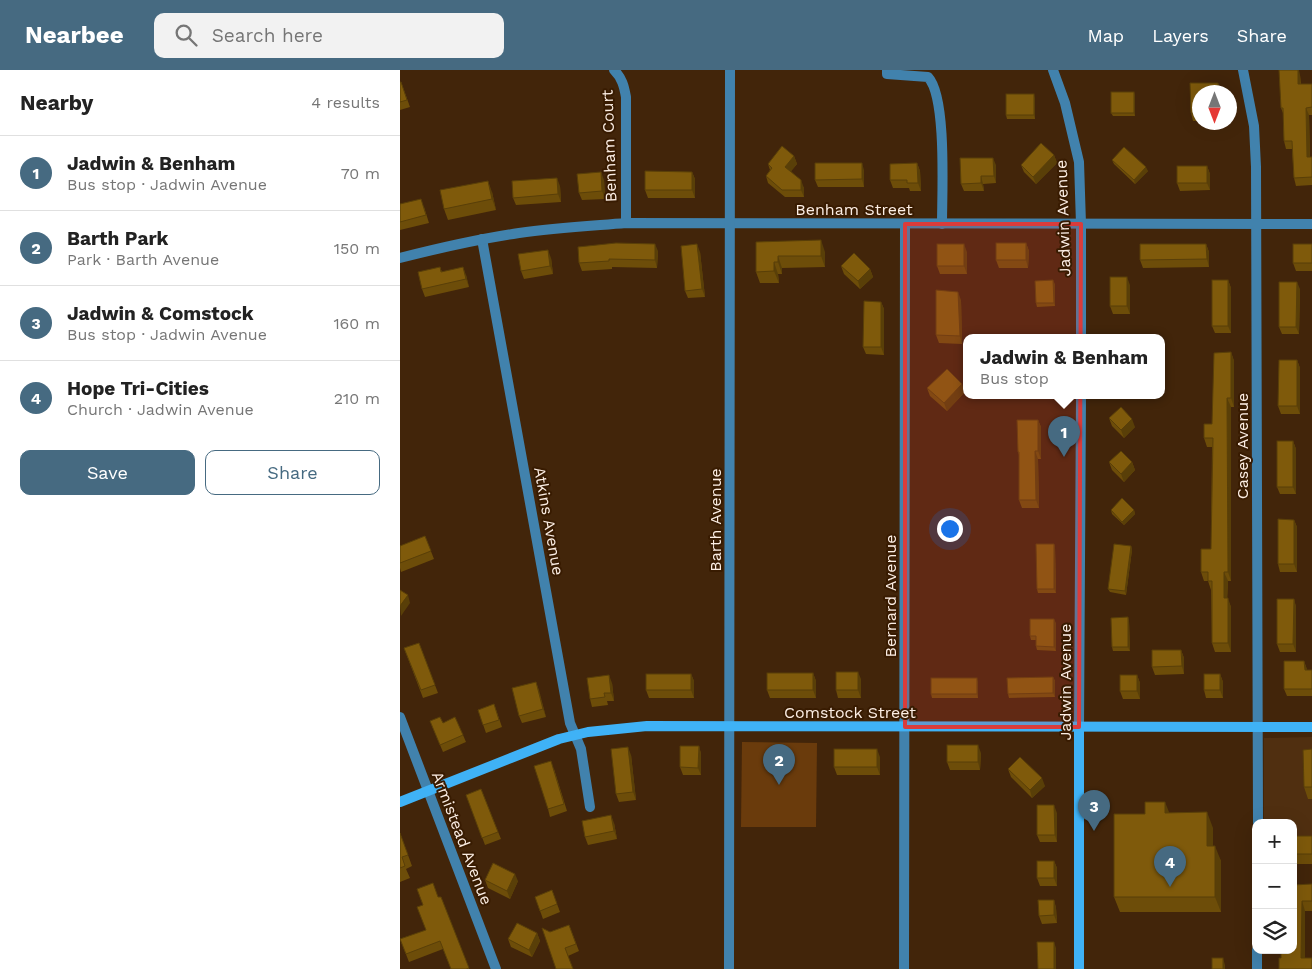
<!DOCTYPE html>
<meta charset="utf-8">
<style>
body{margin:0;font-family:"Work Sans",sans-serif;background:#f2f2f2;color:#222}
.controls{position:absolute;right:15px;bottom:15px;display:grid;overflow:hidden;border-radius:10px;box-shadow:0 5px 20px #0002}
.controls button{width:45px;height:45px;display:grid;place-items:center;padding:0;border:0;border-bottom:1px solid #e0e0e0;background:#fff;color:#222;font:25px sans-serif}
.compass{position:absolute;left:792px;top:15px;width:45px;height:45px;border-radius:50%;background:#fff;box-shadow:0 5px 20px #0002;rotate:180deg}
.you{position:absolute;left:549px;top:458px;width:18px;height:18px;margin:-12px;border:4px solid #fff;border-radius:50%;background:#1a73e8;box-shadow:0 0 0 8px #1a73e833}
.badge{display:grid;place-items:center;width:32px;height:32px;border-radius:50%;background:#466a81;color:#fff;font-size:16px;font-weight:700}
.pin{position:absolute;translate:-50% -41px;filter:drop-shadow(0 1px 2px #0008)}
.pin::after{content:'';position:absolute;top:26px;width:18px;height:15px;background:inherit;clip-path:polygon(0 0,100% 0,50% 100%)}
.popup{position:absolute;left:563px;top:264px;width:202px;height:65px;box-sizing:border-box;display:grid;place-content:center;border-radius:10px;background:#fff;filter:drop-shadow(0 1px 4px #0005);font-size:16px;white-space:nowrap;color:#767676}
.popup b{font-size:19px;color:#222}
.popup::after{content:'';position:absolute;left:50%;top:100%;margin-left:-10px;border:10px solid transparent;border-top-color:#fff}
.list{margin:0;padding:0;list-style:none}
h2{display:flex;justify-content:space-between;align-items:center;height:65px;margin:0;padding:0 20px;font-size:21px}
h2 small{font-size:16px;font-weight:400;color:#767676}
.list li{display:grid;grid-template-columns:32px 1fr auto;gap:15px;align-items:center;box-sizing:border-box;height:75px;padding:0 20px;border-top:1px solid #e0e0e0}
.list b{display:block;font-size:19px;white-space:nowrap}
.list p{margin:0;font-size:16px;white-space:nowrap;color:#767676}
.list em{font-size:16px;font-style:normal;color:#767676}
.actions{display:flex;gap:10px;padding:15px 20px}
.actions a{flex:1;padding:11px 0;border:1px solid #466a81;border-radius:10px;text-align:center;font-size:18px;color:#466a81}
.actions .main{background:#466a81;color:#fff}
.icon{flex:none;width:28px;height:28px;fill:none;stroke:currentColor;stroke-width:2;stroke-linecap:round;stroke-linejoin:round}
.map{position:relative;flex:none;width:912px;height:899px;overflow:hidden}
header{display:flex;align-items:center;gap:30px;box-sizing:border-box;height:70px;padding:0 25px;background:#466a81;color:#fff}
header strong{font-size:24px}
nav{display:flex;gap:28px;margin-inline-start:auto;font-size:18px}
.search{width:350px;height:45px;background:#f2f2f2;display:flex;align-items:center;gap:12px;box-sizing:border-box;padding:0 18px;border-radius:10px;color:#767676;font-size:19px}
main{display:flex}
aside{flex:1;background:#fff}
.map>svg:first-child{display:block}
</style>
<header>
<strong>Nearbee</strong>
<div class="search"><svg class="icon" aria-label="search" viewBox="0 0 24 24"><circle cx="10" cy="10" r="6"/><path d="M15 15l6 6"/></svg>Search here</div>
<nav><a>Map</a><a>Layers</a><a>Share</a></nav>
</header>
<main>
<aside>
<h2>Nearby<small>4 results</small></h2>
<ul class="list">
<li><span class="badge">1</span><div><b>Jadwin &amp; Benham</b><p>Bus stop · Jadwin Avenue</p></div><em>70 m</em></li>
<li><span class="badge">2</span><div><b>Barth Park</b><p>Park · Barth Avenue</p></div><em>150 m</em></li>
<li><span class="badge">3</span><div><b>Jadwin &amp; Comstock</b><p>Bus stop · Jadwin Avenue</p></div><em>160 m</em></li>
<li><span class="badge">4</span><div><b>Hope Tri-Cities</b><p>Church · Jadwin Avenue</p></div><em>210 m</em></li>
</ul>
<div class="actions"><a class="main">Save</a><a>Share</a></div>
</aside>
<div class="map">
<svg width="912" height="899" viewBox="0 0 912 899">
<rect width="100%" height="100%" fill="#42250a"/>
<path fill="#502f10" d="M912,667V772L893,771V753H864V668Z"/>
<path fill="#6a3b0c" d="M342,672L417,673L416,757H341Z"/>
<g fill="none" stroke-linecap="round" stroke-linejoin="round">
<g stroke="#4182ad" stroke-width="10">
<path d="M214,0C222,8 224,16 226,27V153"/>
<path d="M487,0V4L528,7C547,27 542,123 542,154"/>
<path d="M653,0L665,33L679,92L681,154V268"/>
<path d="M843,0L854,56L856,97L858,753"/>
<path d="M82,169L170,653L181,679L190,737"/>
<path d="M0,188C39,178 79,169 119,163C155,158 190,156 226,153L912,154"/>
<path d="M0,647L96,899"/>
<path d="M679,657L681,326"/>
<path d="M329,899L330,0"/>
<path d="M504,899L505,154"/>
<path d="M857,899V880"/>
</g>
<g stroke="#3fb2f6" stroke-width="10">
<path d="M0,732L159,669L188,662L247,656L912,657"/>
<path d="M679,899V657"/>
</g>
</g>
<g fill="#6d4d09">
<path d="M900,5L901,14H912V45H909L910,87H912V115L896,116L894,108L892,79H886L884,71L883,43L881,38Z"/>
<path d="M0,12H1L10,37L0,40Z"/>
<path d="M790,13H818L821,21V22H800V51H793L791,43Z"/>
<path d="M734,22L735,26V46H713L711,43Z"/>
<path d="M635,28V49H607L606,45Z"/>
<path d="M654,85L657,93L636,114L624,102L621,95Z"/>
<path d="M394,86L397,94L391,101L404,118V127H385L368,113L366,106L370,100L368,94Z"/>
<path d="M712,90L748,101L735,114L714,94Z"/>
<path d="M517,93L520,101L521,121H510L509,118H493L490,110Z"/>
<path d="M596,95V113L583,114L584,121H564L561,114Z"/>
<path d="M807,96L810,104V120L780,121L777,113Z"/>
<path d="M464,100V117H418L415,110Z"/>
<path d="M292,102L295,109V128H248L245,120Z"/>
<path d="M204,110L205,129L182,130L179,123Z"/>
<path d="M160,116L161,132L116,135L113,128Z"/>
<path d="M92,122L96,140L48,150L44,139Z"/>
<path d="M0,134L24,137L29,153L0,160Z"/>
<path d="M356,172L425,182V197L382,198V204H378L379,213H360L356,202Z"/>
<path d="M626,173L629,181L628,198H599L596,190Z"/>
<path d="M806,174L809,182V197L743,198L740,190Z"/>
<path d="M912,174V201H896L893,193Z"/>
<path d="M258,181L257,198L212,197V199L182,201L179,193Z"/>
<path d="M300,182L305,227L288,228L285,221Z"/>
<path d="M567,182V204H540L537,196Z"/>
<path d="M151,188L153,204L124,209L121,201Z"/>
<path d="M441,196L470,199L473,207L460,219L444,204Z"/>
<path d="M40,197L42,202L66,205L69,217L25,227L22,219Z"/>
<path d="M828,210L831,218V263H815L812,256Z"/>
<path d="M655,214V236L637,237L636,233Z"/>
<path d="M730,215V244H713L710,236Z"/>
<path d="M900,219L899,264H882L879,257Z"/>
<path d="M561,230L562,274L539,273L536,265Z"/>
<path d="M481,232L484,239V285L466,284L463,277Z"/>
<path d="M831,282L834,291V337H831V511H828L827,528L831,537V582H815L812,573L811,520L808,511H804L801,502L811,479L812,377H807L804,368L812,354Z"/>
<path d="M897,290L900,298V344H881L878,336Z"/>
<path d="M527,318L565,322L547,341L530,326Z"/>
<path d="M709,348L735,357L724,368L712,356Z"/>
<path d="M638,350L641,357V389H638L639,438H622L619,430V385L618,382Z"/>
<path d="M893,371L896,379V424H880L877,417Z"/>
<path d="M709,392H732L735,400L724,412L712,400Z"/>
<path d="M711,440H734L735,444L724,455L712,444Z"/>
<path d="M894,450L897,457V502H880L878,494Z"/>
<path d="M25,466L34,489L1,502L0,498V476Z"/>
<path d="M654,474L655,477L656,523H638L637,519Z"/>
<path d="M731,476L732,480L726,525L710,522L708,519Z"/>
<path d="M894,529L896,537V582H880L877,574Z"/>
<path d="M728,547L729,551L730,581H713L712,577Z"/>
<path d="M656,553V581L637,580L636,576V570H631L630,566Z"/>
<path d="M19,573L38,623L23,628L4,578Z"/>
<path d="M781,580L784,588V604L755,605L752,597Z"/>
<path d="M904,591L907,600H912V626H887L884,619Z"/>
<path d="M413,603L416,611V628H370L367,620Z"/>
<path d="M291,604L294,611V628H249L246,620Z"/>
<path d="M820,604L823,612V628H806L804,620Z"/>
<path d="M737,605L740,613V629H723L720,621Z"/>
<path d="M653,607L655,611V627L609,628L608,624Z"/>
<path d="M461,609V628H438L436,620Z"/>
<path d="M136,612L146,647L122,653L119,646Z"/>
<path d="M578,612V628H532L531,624Z"/>
<path d="M212,613L214,631H207L208,635L192,637L190,629Z"/>
<path d="M94,634L102,657L86,663L78,640Z"/>
<path d="M30,651L43,653L63,665L66,672L43,682Z"/>
<path d="M299,676L301,684V705H283L280,697Z"/>
<path d="M912,679V729H908L904,717Z"/>
<path d="M581,683L580,700H550L547,692Z"/>
<path d="M231,685L236,730L219,732L216,724Z"/>
<path d="M480,687V705H437L434,697Z"/>
<path d="M154,699L167,741L150,747L148,739Z"/>
<path d="M608,699L645,716L632,728L611,707Z"/>
<path d="M81,719L101,769L85,775L66,725Z"/>
<path d="M657,743V772H640L637,765Z"/>
<path d="M769,743L813,758V776L821,791V842H720L714,827L745,744Z"/>
<path d="M214,753L217,769L188,775L185,767Z"/>
<path d="M0,763L12,796L6,799L10,808L0,812Z"/>
<rect x="893" y="766" width="19" height="28"/>
<path d="M654,791L657,798V816H640L637,808Z"/>
<path d="M85,810L118,811L110,829L88,818Z"/>
<path d="M912,814V841H905V888H881L893,815Z"/>
<path d="M152,820L160,842L143,849L135,827Z"/>
<path d="M38,827H41L69,899H51L43,879L9,892L0,869L26,860L23,835Z"/>
<path d="M654,830L656,838L657,853L642,854L639,846Z"/>
<path d="M169,855L179,881L168,886L150,862Z"/>
<path d="M137,863L140,871L132,887L111,877L108,869Z"/>
</g>
<g fill="#593f08">
<path d="M898,0H899L900,5L901,22L898,14Z"/>
<path d="M818,13L821,21V22H818Z"/>
<path d="M734,22L735,26V46L734,43Z"/>
<path d="M634,24L635,28V49L634,45Z"/>
<path d="M906,38L909,45L910,95L907,87Z"/>
<path d="M654,85L657,93L636,114L633,107Z"/>
<path d="M394,86L397,94L388,105L385,97Z"/>
<path d="M593,88L596,95V113L594,106Z"/>
<path d="M462,93L464,100V117L462,109Z"/>
<path d="M517,93L520,101L521,121L518,113Z"/>
<path d="M807,96L810,104V120L807,113Z"/>
<path d="M746,97L748,101L735,114L734,110Z"/>
<path d="M201,102L204,110L205,129L202,121Z"/>
<path d="M292,102L295,109V128L292,120Z"/>
<path d="M581,106L583,114L584,121L581,113Z"/>
<path d="M157,108L160,116L161,132L158,124Z"/>
<path d="M401,110L404,118V127L401,120Z"/>
<path d="M88,111L92,122L96,140L92,129Z"/>
<path d="M421,170L425,182V197L421,186Z"/>
<path d="M626,173L629,181L628,198L626,190Z"/>
<path d="M255,174L258,181L257,198L255,190Z"/>
<path d="M297,174L300,182L305,227L302,219Z"/>
<path d="M564,174L567,182V204L564,196Z"/>
<path d="M806,174L809,182V197L807,189Z"/>
<path d="M148,180L151,188L153,204L150,196Z"/>
<path d="M378,186L382,198V204L378,192Z"/>
<path d="M374,192L378,204L379,213L374,201Z"/>
<path d="M63,197L66,205L69,217L66,209Z"/>
<path d="M470,199L473,207L460,219L458,211Z"/>
<path d="M727,207L730,215V244L727,236Z"/>
<path d="M653,210L655,214V236L654,233Z"/>
<path d="M828,210L831,218V263L828,256Z"/>
<path d="M897,212L900,219L899,264L896,257Z"/>
<path d="M558,222L561,230L562,274L560,266Z"/>
<path d="M481,232L484,239V285L481,277Z"/>
<path d="M831,282L834,291V337L831,328Z"/>
<path d="M897,290L900,298V344L897,336Z"/>
<path d="M562,314L565,322L547,341L544,333Z"/>
<path d="M827,328L831,337V511L828,502Z"/>
<path d="M732,349L735,357L724,368L721,360Z"/>
<path d="M638,350L641,357V389L638,381Z"/>
<path d="M893,371L896,379V424L893,417Z"/>
<path d="M635,381L638,389L639,438L636,430Z"/>
<path d="M732,392L735,400L724,412L721,404Z"/>
<path d="M734,440L735,444L724,455L722,452Z"/>
<path d="M894,450L897,457V502L894,494Z"/>
<path d="M654,474L655,477L656,523L654,519Z"/>
<path d="M731,476L732,480L726,525L725,521Z"/>
<path d="M824,502L828,511L827,537L824,528Z"/>
<path d="M8,525L10,533L1,546L0,536Z"/>
<path d="M828,528L831,537V582L828,573Z"/>
<path d="M894,529L896,537V582L893,574Z"/>
<path d="M728,547L729,551L730,581L728,577Z"/>
<path d="M654,549L656,553V581L654,577Z"/>
<path d="M781,580L784,588V604L782,596Z"/>
<path d="M904,591L907,599V608L905,600Z"/>
<path d="M458,602L461,609V628L458,620Z"/>
<path d="M413,603L416,611V628L413,620Z"/>
<path d="M291,604L294,611V628L291,620Z"/>
<path d="M820,604L823,612V628L820,620Z"/>
<path d="M209,605L212,613L214,631L211,623Z"/>
<path d="M737,605L740,613V629L737,621Z"/>
<path d="M653,607L655,611V627L653,623Z"/>
<path d="M577,608L578,612V628L577,624Z"/>
<path d="M136,612L139,620L146,647L143,639Z"/>
<path d="M578,675L581,683L580,700L578,692Z"/>
<path d="M299,676L301,684V705L298,698Z"/>
<path d="M228,677L231,685L236,730L233,722Z"/>
<path d="M477,679L480,687V705L477,697Z"/>
<path d="M642,708L645,716L632,728L630,720Z"/>
<path d="M765,732L771,747L765,743Z"/>
<path d="M654,735L657,743V772L655,765Z"/>
<path d="M807,742L813,758V791L807,776Z"/>
<path d="M211,745L214,753L217,769L214,761Z"/>
<path d="M815,776L821,791V842L815,827Z"/>
<path d="M654,791L657,798V816L654,808Z"/>
<path d="M115,804L118,811L110,829L107,821Z"/>
<path d="M654,830L656,838L657,853L654,845Z"/>
<path d="M902,831L905,841V898L901,888Z"/>
<path d="M137,863L140,871L132,887L129,880Z"/>
<path d="M654,872L656,878V899H654Z"/>
<path d="M823,888L825,895V899H823Z"/>
</g>
<g fill="#7f5a0b" stroke="#593f08">
<path d="M879,0H898V14H912V37L906,38L907,87H912V107L894,108L892,71H884L883,38H881Z"/>
<path d="M0,12H1L7,30L0,32Z"/>
<path d="M790,13H818V22H800V43H791Z"/>
<rect x="711" y="22" width="23" height="21"/>
<rect x="606" y="24" width="28" height="21"/>
<path d="M641,73L654,85L633,107L621,95Z"/>
<path d="M382,76L394,86L385,97L401,110V120H382L366,106L372,98L368,94Z"/>
<path d="M724,77L746,97L734,110L712,90Z"/>
<path d="M560,88H593L594,106H581V113L561,114Z"/>
<path d="M415,93H462V109L415,110Z"/>
<path d="M517,93L518,113H507V110H490V94Z"/>
<rect x="777" y="96" width="30" height="17"/>
<path d="M245,101L292,102V120H245Z"/>
<path d="M201,102L202,121L179,123L177,104Z"/>
<path d="M157,108L158,124L113,128L112,111Z"/>
<path d="M88,111L92,129L44,139L40,120Z"/>
<path d="M21,129L26,145L0,152V134Z"/>
<path d="M421,170V186H378V192H374V201L356,202V172Z"/>
<path d="M216,173L255,174V190L209,189V191L179,193L178,177Z"/>
<rect x="596" y="173" width="30" height="17"/>
<path d="M297,174L302,219L285,221L281,176Z"/>
<rect x="537" y="174" width="27" height="22"/>
<path d="M740,174H806L807,189L740,190Z"/>
<rect x="893" y="174" width="19" height="19"/>
<path d="M148,180L150,196L121,201L118,184Z"/>
<path d="M454,183L470,199L458,211L441,196Z"/>
<path d="M40,197L41,202L63,197L66,209L22,219L18,202Z"/>
<rect x="710" y="207" width="17" height="29"/>
<path d="M653,210L654,233H636L635,211Z"/>
<rect x="812" y="210" width="16" height="46"/>
<path d="M879,212H897L896,257H879Z"/>
<path d="M536,220L558,222L560,266L536,265Z"/>
<path d="M464,231L481,232V277H463Z"/>
<path d="M831,282V328H827L828,502H824V528H828V573H812V511H808V502H801V479H811L813,368H804V354H812L814,283Z"/>
<path d="M879,290H897V336H878Z"/>
<path d="M547,299L562,314L544,333L527,318Z"/>
<path d="M721,337L732,349L721,360L709,348Z"/>
<path d="M617,350H638V381H635L636,430H619V382H618Z"/>
<rect x="877" y="371" width="16" height="46"/>
<path d="M721,381L732,392L721,404L709,392Z"/>
<path d="M722,428L734,440L722,452L711,440Z"/>
<path d="M878,449L894,450V494H878Z"/>
<path d="M25,466L31,481L0,493V476Z"/>
<path d="M636,474H654V519H637Z"/>
<path d="M714,474L731,476L725,521L708,519Z"/>
<path d="M0,520L8,525L0,536Z"/>
<path d="M877,529H894L893,574H877Z"/>
<path d="M728,547V577H712L711,548Z"/>
<path d="M630,549H654V577L636,576V566H630Z"/>
<path d="M19,573L35,615L21,620L4,578Z"/>
<path d="M752,580H781L782,596L752,597Z"/>
<path d="M884,591H904L905,600H912V619H884Z"/>
<rect x="436" y="602" width="22" height="18"/>
<rect x="367" y="603" width="46" height="17"/>
<rect x="246" y="604" width="45" height="16"/>
<rect x="804" y="604" width="16" height="16"/>
<path d="M209,605L211,623H204L205,627L190,629L187,608Z"/>
<rect x="720" y="605" width="17" height="16"/>
<path d="M653,607V623L608,624L607,608Z"/>
<rect x="531" y="608" width="46" height="16"/>
<path d="M136,612L143,639L119,646L112,618Z"/>
<path d="M94,634L99,650L83,655L78,640Z"/>
<path d="M40,647L43,653L55,647L63,665L40,675L30,651Z"/>
<rect x="547" y="675" width="31" height="17"/>
<path d="M280,676H299L298,698L280,697Z"/>
<path d="M228,677L233,722L216,724L211,679Z"/>
<rect x="434" y="679" width="43" height="18"/>
<path d="M912,679V717H904L903,680Z"/>
<path d="M620,687L642,708L630,720L608,699Z"/>
<path d="M151,691L164,734L148,739L134,696Z"/>
<path d="M81,719L98,762L82,768L66,725Z"/>
<path d="M745,732H765V743L807,742V776H815V827H714V744H745Z"/>
<path d="M637,735H654L655,765H637Z"/>
<path d="M211,745L214,761L185,767L182,751Z"/>
<path d="M0,763L8,785L2,787L5,796L0,798Z"/>
<rect x="893" y="766" width="19" height="18"/>
<rect x="637" y="791" width="17" height="17"/>
<path d="M93,793L115,804L107,821L85,810Z"/>
<path d="M33,813L38,827H41L69,898L66,899H51L40,871L6,884L0,869L26,860L17,837L23,835L17,819Z"/>
<path d="M912,814V831H902L901,888H912V899H879V888H881V880H893V815Z"/>
<path d="M152,820L157,834L140,841L135,827Z"/>
<path d="M638,830H654V845L639,846Z"/>
<path d="M117,853L137,863L129,880L108,869Z"/>
<path d="M169,855L176,874L165,878L173,899H156L142,858L150,862Z"/>
<path d="M637,872H654V899H638Z"/>
<rect x="812" y="888" width="11" height="11"/>
</g>
<path fill="#da3c3b" fill-opacity="0.2" stroke="#da3c3b" stroke-width="4" stroke-linejoin="round" d="M505,154H681L679,657H505Z"/>
<g text-anchor="middle" dominant-baseline="central" stroke-width="4" stroke-linejoin="round" paint-order="stroke">
<g font-size="16" fill="#fceee4" stroke="#381b01">
<text transform="translate(209 76) rotate(-92)">Benham Court</text>
<text x="454" y="139">Benham Street</text>
<text transform="translate(663 148) rotate(-92)">Jadwin Avenue</text>
<text transform="translate(842 376) rotate(-90)">Casey Avenue</text>
<text transform="translate(315 450) rotate(-90)">Barth Avenue</text>
<text transform="translate(149 451) rotate(80)">Atkins Avenue</text>
<text transform="translate(490 526) rotate(-90)">Bernard Avenue</text>
<text transform="translate(665 612) rotate(-90)">Jadwin Avenue</text>
<text x="450" y="642">Comstock Street</text>
<text transform="translate(62 768) rotate(69)">Armistead Avenue</text>
</g>
</g>
</svg>
<div class="controls">
<button>+</button>
<button>−</button>
<button><svg class="icon" aria-label="layers" viewBox="0 0 24 24"><path d="M12 4l9 5-9 5-9-5zM3 14l9 5 9-5"/></svg></button>
</div>
<svg class="compass" viewBox="-18 -18 36 36"><path d="M0-13l5 13h-10z" fill="#e53935"/><path d="M0 13l5-13h-10z" fill="#767676"/></svg>
<div class="you"></div>
<div class="pin badge" style="left:664px;top:387px">1</div>
<div class="popup"><b>Jadwin &amp; Benham</b>Bus stop</div>
<div class="pin badge" style="left:379px;top:715px">2</div>
<div class="pin badge" style="left:694px;top:761px">3</div>
<div class="pin badge" style="left:770px;top:817px">4</div>
</div>
</main>
